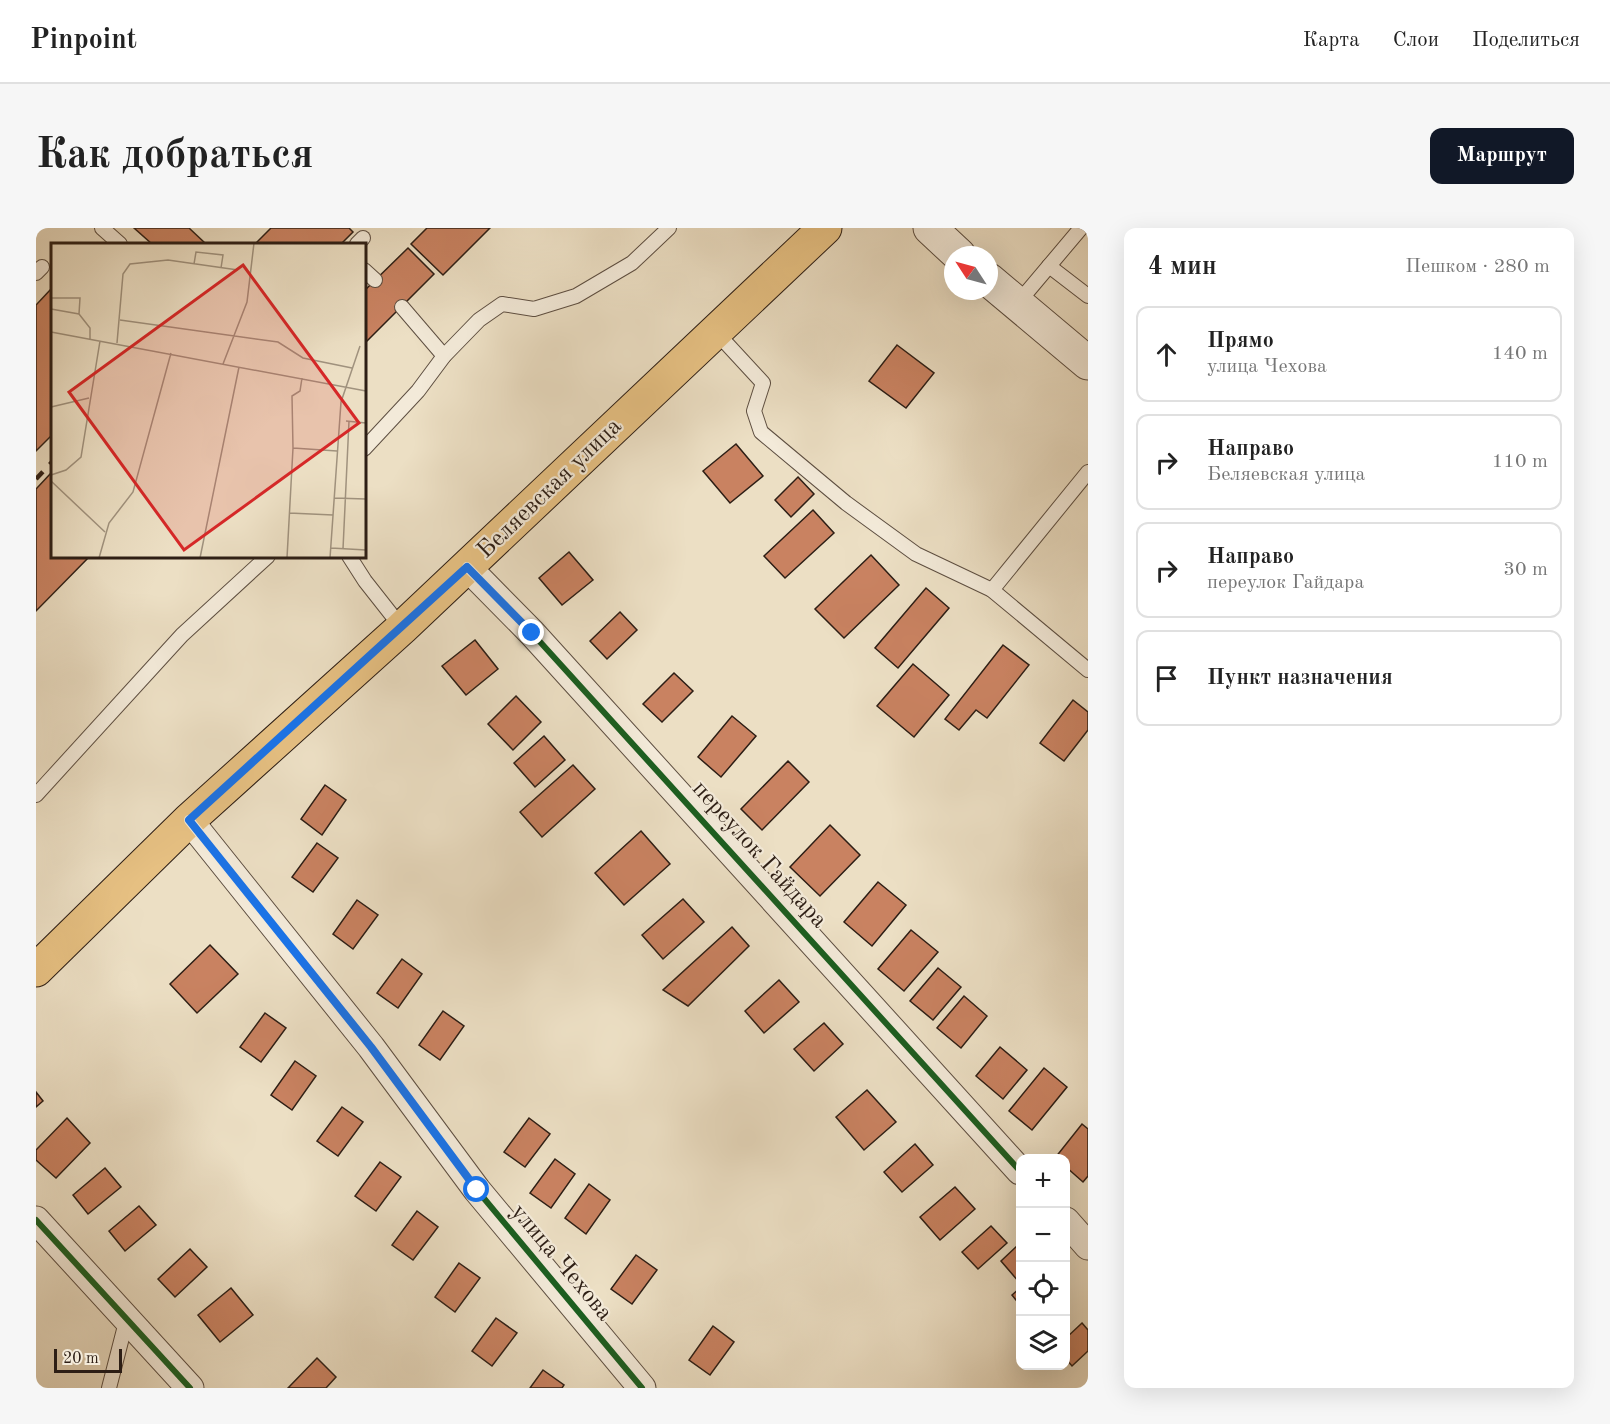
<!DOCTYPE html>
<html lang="ru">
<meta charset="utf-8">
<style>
body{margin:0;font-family:"Old Standard TT",serif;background:#f6f6f6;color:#222}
.controls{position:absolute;right:18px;bottom:18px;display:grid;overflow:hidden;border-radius:12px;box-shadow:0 6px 24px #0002}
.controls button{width:54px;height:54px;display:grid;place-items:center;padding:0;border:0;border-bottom:2px solid #e0e0e0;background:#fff;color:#222;font:30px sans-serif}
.compass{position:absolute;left:908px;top:18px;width:54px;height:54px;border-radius:50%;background:#fff;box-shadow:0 6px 24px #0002;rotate:306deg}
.scale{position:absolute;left:18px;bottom:15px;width:68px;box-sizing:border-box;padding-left:6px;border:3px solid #2d1e15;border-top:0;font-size:16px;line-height:21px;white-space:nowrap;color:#2d1e15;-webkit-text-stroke:4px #f3ead9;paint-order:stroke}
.stop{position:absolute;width:18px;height:18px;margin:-14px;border:4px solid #1a73e8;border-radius:50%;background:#fff}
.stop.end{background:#1a73e8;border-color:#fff;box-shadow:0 2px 6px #0008}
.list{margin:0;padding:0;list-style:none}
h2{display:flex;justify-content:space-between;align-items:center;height:78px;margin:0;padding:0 24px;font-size:26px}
h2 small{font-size:20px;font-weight:400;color:#767676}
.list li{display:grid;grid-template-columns:39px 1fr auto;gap:18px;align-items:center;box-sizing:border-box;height:96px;margin:0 12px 12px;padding:0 12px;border:2px solid #e0e0e0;border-radius:12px}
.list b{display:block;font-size:22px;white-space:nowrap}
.list p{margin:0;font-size:20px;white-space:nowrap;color:#767676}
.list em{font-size:20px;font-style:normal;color:#767676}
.icon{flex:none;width:33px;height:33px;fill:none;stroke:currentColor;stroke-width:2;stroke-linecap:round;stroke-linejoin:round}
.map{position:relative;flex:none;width:1052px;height:1160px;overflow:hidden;border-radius:12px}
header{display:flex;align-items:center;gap:36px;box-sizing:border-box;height:84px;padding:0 30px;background:#fff;border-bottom:2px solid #e0e0e0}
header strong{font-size:28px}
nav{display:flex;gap:33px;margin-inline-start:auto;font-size:21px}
.intro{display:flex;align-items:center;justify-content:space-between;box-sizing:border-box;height:144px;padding:0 36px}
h1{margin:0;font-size:42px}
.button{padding:15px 27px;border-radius:12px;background:#111827;color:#fff;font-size:21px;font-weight:700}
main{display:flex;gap:36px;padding:0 36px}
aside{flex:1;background:#fff;border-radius:12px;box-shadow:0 6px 24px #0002}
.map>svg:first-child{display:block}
</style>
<header>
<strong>Pinpoint</strong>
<nav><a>Карта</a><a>Слои</a><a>Поделиться</a></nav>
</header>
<div class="intro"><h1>Как добраться</h1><a class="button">Маршрут</a></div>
<main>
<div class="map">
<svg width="1052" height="1160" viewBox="0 0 1052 1160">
<rect width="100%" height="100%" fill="#ecdfc4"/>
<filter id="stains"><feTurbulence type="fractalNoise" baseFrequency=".00333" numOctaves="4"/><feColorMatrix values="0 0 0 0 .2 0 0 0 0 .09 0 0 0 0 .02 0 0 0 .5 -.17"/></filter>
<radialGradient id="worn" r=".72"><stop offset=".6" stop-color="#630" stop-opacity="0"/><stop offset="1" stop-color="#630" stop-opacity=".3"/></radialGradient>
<g fill="#c98261" stroke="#2d1e15" stroke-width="1.5">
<path d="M98,0H153L170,16H116Z"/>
<path d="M235,0H313L317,4L305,16H219Z"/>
<path d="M391,0H454L407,47L375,16Z"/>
<path d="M372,20L398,46L328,116V63Z"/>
<path d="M16,60V207L0,223V77Z"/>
<path d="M861,117L898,145L870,180L833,153Z"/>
<path d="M700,216L727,248L694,275L667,243Z"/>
<path d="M16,244V328H54L0,383V261Z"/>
<path d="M762,249L778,266L755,289L739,272Z"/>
<path d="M777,282L798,305L749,350L728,328Z"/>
<path d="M533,324L557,352L526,377L503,350Z"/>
<path d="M835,327L863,357L808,410L779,381Z"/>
<path d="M890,360L913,380L862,440L839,420Z"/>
<path d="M584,384L601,402L571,431L554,413Z"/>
<path d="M439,412L462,441L430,467L406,438Z"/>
<path d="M967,417L993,437L951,490L940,482L923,502L909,491Z"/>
<path d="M877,436L913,467L878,509L841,478Z"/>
<path d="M638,445L657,463L626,494L607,476Z"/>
<path d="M480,468L505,494L477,522L452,496Z"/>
<path d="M1037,472L1052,484V502L1028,533L1004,515Z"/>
<path d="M696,488L720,508L685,549L662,529Z"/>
<path d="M508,508L529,532L499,559L478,535Z"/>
<path d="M752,533L773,554L726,602L705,581Z"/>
<path d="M537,537L559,561L506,609L484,584Z"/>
<path d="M289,557L310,572L286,607L265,591Z"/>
<path d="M794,597L824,627L784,668L754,639Z"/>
<path d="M605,603L634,636L588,677L559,645Z"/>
<path d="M281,615L302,630L277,664L256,649Z"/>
<path d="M842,654L870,677L836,718L808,694Z"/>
<path d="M647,671L668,694L627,731L606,707Z"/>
<path d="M321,672L342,687L317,721L297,706Z"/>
<path d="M696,699L713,718L652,778L627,762Z"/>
<path d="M875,702L902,724L868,763L842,741Z"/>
<path d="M174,717L202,746L161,785L134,756Z"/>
<path d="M366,731L386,746L362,780L341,765Z"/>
<path d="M902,740L925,759L897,792L874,773Z"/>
<path d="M743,752L763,774L728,805L709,783Z"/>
<path d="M928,768L951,788L925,820L901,800Z"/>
<path d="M407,783L428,798L404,832L383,817Z"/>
<path d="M229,785L250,800L225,834L204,819Z"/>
<path d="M788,795L807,816L778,843L758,821Z"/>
<path d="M964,819L991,842L967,871L940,848Z"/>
<path d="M259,833L280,848L256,882L235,867Z"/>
<path d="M1008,840L1031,859L996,902L973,883Z"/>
<path d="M831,862L860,894L828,922L800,889Z"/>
<path d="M0,864L7,873L0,879Z"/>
<path d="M306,879L327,894L302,928L281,913Z"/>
<path d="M31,890L54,915L20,950L0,932V922Z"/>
<path d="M493,890L514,906L489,939L468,924Z"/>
<path d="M1046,896L1052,901V948L1047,954L1030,939V930H1019Z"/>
<path d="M879,916L897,937L866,964L848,944Z"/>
<path d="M519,931L539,946L515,980L494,965Z"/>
<path d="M344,934L365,949L340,983L319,968Z"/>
<path d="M69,940L85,959L52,986L37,967Z"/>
<path d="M553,956L574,972L550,1006L529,990Z"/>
<path d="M919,959L939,981L904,1012L884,989Z"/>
<path d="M103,978L120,997L89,1023L73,1003Z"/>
<path d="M381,983L402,999L377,1032L356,1017Z"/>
<path d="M955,998L971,1015L942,1041L926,1024Z"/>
<path d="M982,1017L984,1019L983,1054L965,1033Z"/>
<path d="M154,1021L171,1039L139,1069L122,1051Z"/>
<path d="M600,1027L621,1042L596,1076L575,1061Z"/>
<path d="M423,1035L444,1050L419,1084L399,1069Z"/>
<path d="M195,1060L217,1087L184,1114L162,1087Z"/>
<path d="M984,1060V1077L976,1067Z"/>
<path d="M460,1090L481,1105L456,1138L436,1123Z"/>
<path d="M1046,1095L1052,1102V1123L1036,1138L1030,1131V1110Z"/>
<path d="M677,1098L698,1114L674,1147L653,1132Z"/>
<path d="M281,1130L300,1149L290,1160H252Z"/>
<path d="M507,1142L528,1157L526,1160H494Z"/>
</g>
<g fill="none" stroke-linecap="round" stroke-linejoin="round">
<defs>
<g id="service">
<path d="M66,0L84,16"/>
<path d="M321,16L327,10"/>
<path d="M1013,38L1052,68"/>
<path d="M328,42L339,52"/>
<path d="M0,45L6,39"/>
<path d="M981,76L1045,0"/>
<path d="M366,79L408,128"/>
<path d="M679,103L727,155L718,183L725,204L810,275L880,326L956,362L1052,442"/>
<path d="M328,221L382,163L408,128L443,92L466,76L498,81L540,68L596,35L633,0"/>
<path d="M313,328L329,353L366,400"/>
<path d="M956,362L1052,244"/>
<path d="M0,567L146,407L232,328"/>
<path d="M73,1160L91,1090"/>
</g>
<g id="minor">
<path d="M431,339L496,405L984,943"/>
<path d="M153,592L335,819L441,962L606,1160"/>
<path d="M0,992L154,1160"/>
<path d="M1030,993L1052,1018"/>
</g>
<g id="tertiary">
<path d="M894,0L923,27"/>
<path d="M953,52L1052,135"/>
</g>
<path id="primary" d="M0,742L153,592L366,400L789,0"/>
</defs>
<use href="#service" stroke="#5d4e41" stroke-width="16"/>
<use href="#minor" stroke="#5d4e41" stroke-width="29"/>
<use href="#tertiary" stroke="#5d4e41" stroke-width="35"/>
<use href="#primary" stroke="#2d1e15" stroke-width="35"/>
<use href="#service" stroke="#f3ead9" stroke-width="14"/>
<use href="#minor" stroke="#f3ead9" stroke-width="27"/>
<use href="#tertiary" stroke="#f3ead9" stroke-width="33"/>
<use href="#primary" stroke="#e6c082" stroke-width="33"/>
<path stroke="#2d1e15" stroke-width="4.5" stroke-dasharray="10 10" stroke-linecap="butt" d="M0,251L16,234"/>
<defs>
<g id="cycleway">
<path d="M431,339L496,405L984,943"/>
<path d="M153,592L335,819L441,962L606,1160"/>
<path d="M0,992L154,1160"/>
</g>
</defs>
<use href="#cycleway" stroke="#f3ead9" stroke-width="10"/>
<use href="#cycleway" stroke="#1b5e20" stroke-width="6"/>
</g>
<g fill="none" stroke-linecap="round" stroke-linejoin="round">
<path stroke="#1a73e8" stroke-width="8" d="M441,962L335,819L153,592L431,339L496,405"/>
</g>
<g text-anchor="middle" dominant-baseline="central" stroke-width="4.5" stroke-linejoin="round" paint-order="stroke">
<g font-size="24" fill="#2d1e15" stroke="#f3ead9">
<text transform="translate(514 261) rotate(-44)">Беляевская улица</text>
<text transform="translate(723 627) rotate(48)">переулок Гайдара</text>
<text transform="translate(525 1035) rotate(50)">улица Чехова</text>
</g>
</g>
<g transform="translate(15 15)">
<rect width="315" height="315" fill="#ecdfc4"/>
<path fill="none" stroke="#a0927e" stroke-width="1.5" d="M143,21L145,9L172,12L170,25M0,55H29L28,71M0,66L28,71L39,85V96M69,77L227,99L252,115L301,125M0,89L315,148M66,100L72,31L79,21L117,17L187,27M172,121L196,59L203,0M0,164L38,155M295,178L315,180M242,205L286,208M0,232L15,227L30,214L49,98M0,238L54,289M283,255L315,256M238,270L282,272M280,305L315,307M292,306L298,178M48,315L58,280L82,249L120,110M149,315L188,124M236,315L242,205L241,153L249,148L251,135M279,315L290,159L309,103"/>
<path fill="#d62828" fill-opacity="0.15" stroke="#d62828" stroke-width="3" d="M192,22L308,180L133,307L18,149Z"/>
<rect width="315" height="315" fill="none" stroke="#2d1e15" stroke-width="3"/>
</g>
<rect width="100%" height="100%" filter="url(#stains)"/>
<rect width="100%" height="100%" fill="url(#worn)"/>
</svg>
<div class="controls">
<button>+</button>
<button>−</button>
<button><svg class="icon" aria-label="locate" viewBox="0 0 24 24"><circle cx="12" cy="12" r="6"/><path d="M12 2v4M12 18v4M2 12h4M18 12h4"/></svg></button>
<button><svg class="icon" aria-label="layers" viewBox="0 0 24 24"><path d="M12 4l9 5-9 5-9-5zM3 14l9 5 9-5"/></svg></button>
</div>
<svg class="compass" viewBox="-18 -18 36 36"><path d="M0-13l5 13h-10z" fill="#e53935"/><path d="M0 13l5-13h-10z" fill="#767676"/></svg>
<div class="scale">20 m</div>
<div class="stop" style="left:441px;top:962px"></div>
<div class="stop end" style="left:496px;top:405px"></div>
</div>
<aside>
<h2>4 мин<small>Пешком · 280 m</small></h2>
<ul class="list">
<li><svg class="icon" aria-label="ahead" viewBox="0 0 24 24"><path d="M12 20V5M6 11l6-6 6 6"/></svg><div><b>Прямо</b><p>улица Чехова</p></div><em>140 m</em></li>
<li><svg class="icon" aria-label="right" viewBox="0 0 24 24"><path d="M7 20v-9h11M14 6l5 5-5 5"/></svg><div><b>Направо</b><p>Беляевская улица</p></div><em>110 m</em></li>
<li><svg class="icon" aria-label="right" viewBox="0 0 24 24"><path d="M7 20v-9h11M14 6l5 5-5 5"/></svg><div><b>Направо</b><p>переулок Гайдара</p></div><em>30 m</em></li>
<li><svg class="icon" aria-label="arrive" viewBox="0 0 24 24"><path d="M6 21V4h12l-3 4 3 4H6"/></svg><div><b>Пункт назначения</b></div></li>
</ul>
</aside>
</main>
